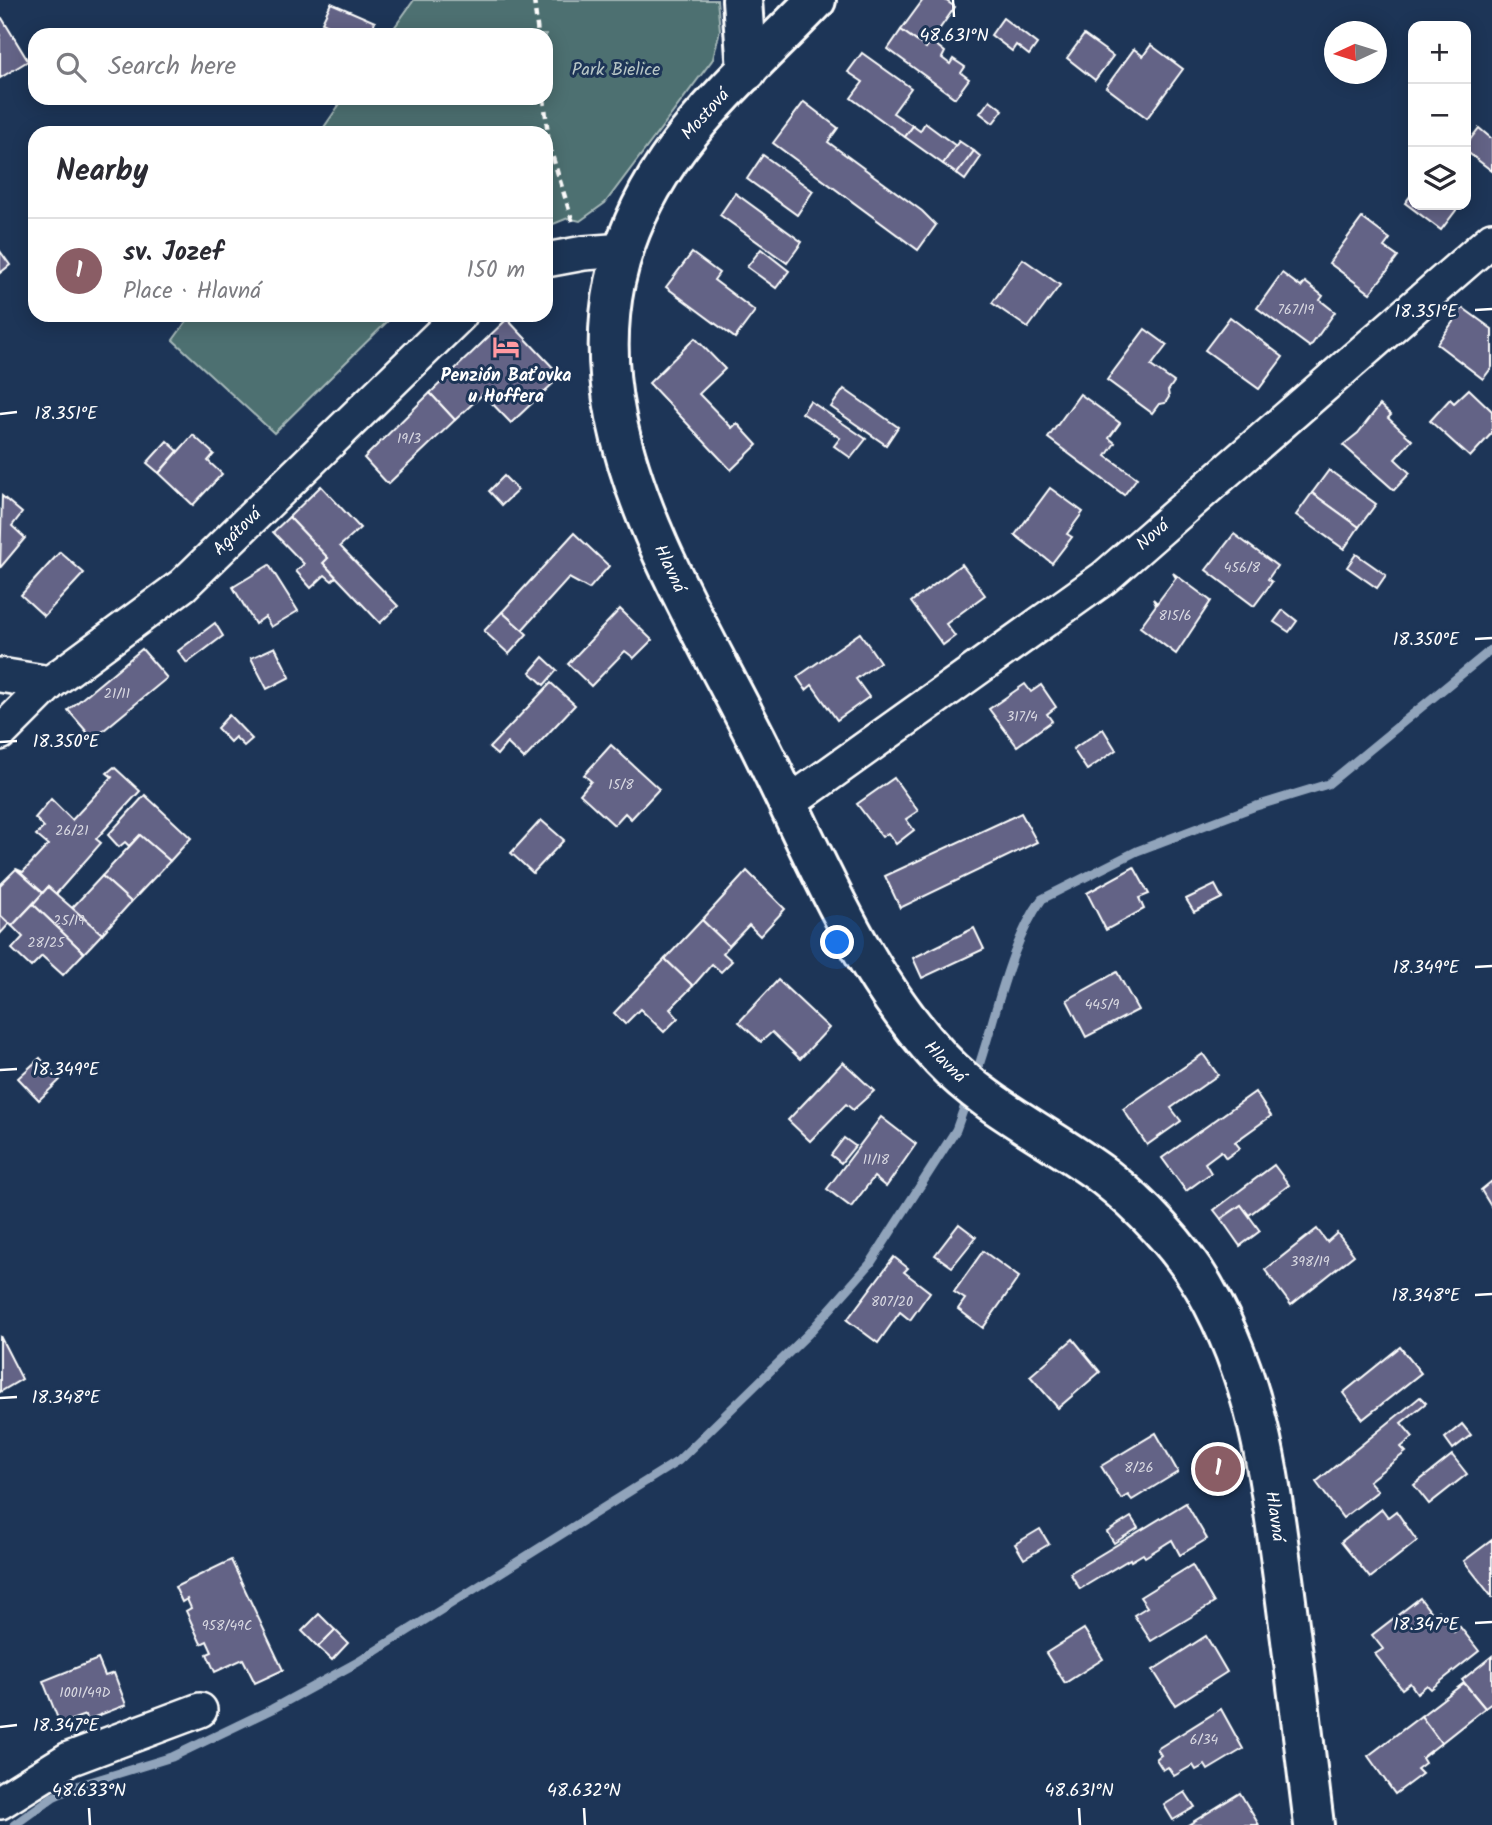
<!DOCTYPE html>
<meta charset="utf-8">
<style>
body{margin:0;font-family:Kalam,sans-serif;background:#f7f7f7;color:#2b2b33}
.controls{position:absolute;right:21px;top:21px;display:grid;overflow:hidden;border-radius:14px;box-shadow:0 4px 18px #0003}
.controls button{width:63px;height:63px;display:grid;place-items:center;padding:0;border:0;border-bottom:2px solid #e1e1e2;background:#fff;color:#2b2b33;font:35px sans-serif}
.compass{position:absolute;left:1324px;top:21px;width:63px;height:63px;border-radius:50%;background:#fff;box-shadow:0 4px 18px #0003;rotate:266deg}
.you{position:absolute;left:838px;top:943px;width:24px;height:24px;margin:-18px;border:5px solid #fff;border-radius:50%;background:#1a73e8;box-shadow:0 0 0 10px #1a73e833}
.badge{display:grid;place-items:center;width:46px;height:46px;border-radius:50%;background:#8a5d65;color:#fff;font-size:23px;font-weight:700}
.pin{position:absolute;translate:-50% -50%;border:4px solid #fff;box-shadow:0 2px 7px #0006}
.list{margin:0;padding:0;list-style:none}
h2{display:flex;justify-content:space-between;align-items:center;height:91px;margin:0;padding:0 28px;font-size:30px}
h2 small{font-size:23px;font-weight:400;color:#7c7c81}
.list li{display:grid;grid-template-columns:46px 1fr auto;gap:21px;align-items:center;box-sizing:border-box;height:105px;padding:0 28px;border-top:2px solid #e1e1e2}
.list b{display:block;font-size:26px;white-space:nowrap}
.list p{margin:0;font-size:23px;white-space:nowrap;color:#7c7c81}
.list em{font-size:23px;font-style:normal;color:#7c7c81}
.icon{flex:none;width:38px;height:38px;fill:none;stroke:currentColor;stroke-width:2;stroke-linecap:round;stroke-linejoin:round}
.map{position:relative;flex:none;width:1492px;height:1825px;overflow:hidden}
.search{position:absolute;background:#fff;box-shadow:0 4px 18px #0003;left:28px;top:28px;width:525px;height:77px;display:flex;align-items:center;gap:18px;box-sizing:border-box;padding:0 24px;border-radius:21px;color:#7c7c81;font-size:26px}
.panel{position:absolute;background:#fff;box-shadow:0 4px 18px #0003;left:28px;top:126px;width:525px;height:196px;border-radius:21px}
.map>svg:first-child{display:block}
</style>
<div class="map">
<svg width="1492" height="1825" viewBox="0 0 1492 1825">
<rect width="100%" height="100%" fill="#1d3557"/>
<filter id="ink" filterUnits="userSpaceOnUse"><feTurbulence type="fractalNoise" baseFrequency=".0143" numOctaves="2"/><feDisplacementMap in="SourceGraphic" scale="14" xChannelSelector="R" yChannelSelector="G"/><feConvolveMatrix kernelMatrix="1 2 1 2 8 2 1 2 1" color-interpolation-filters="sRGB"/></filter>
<g filter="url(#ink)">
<g fill="#4d7071" stroke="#a6b8b8" stroke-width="2">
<path d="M414,0H717L720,30L713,59L605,203L580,221L568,218L546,227V133H320L344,98H546V35H389Z"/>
<path d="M191,315H394L274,433L173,340Z"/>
</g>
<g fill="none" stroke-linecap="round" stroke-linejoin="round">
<g stroke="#91a4bb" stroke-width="9">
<path d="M975,1077C995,1022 1008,946 1042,899L1137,851L1253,807L1328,784L1492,649"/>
<path d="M14,1825L53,1797L77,1786L172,1757L272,1709L358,1662L678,1461L808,1334L870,1264L956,1130L968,1097"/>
</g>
</g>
<g fill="#646486" stroke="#fff" stroke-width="2">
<path d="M923,0H945L955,7L926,48L901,30Z"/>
<path d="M331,3L375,22L370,35H350L322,22Z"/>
<path d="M2,18L28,61L0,78V19Z"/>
<path d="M1003,18L1037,44L1029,55L1016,45L1012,51L991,35Z"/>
<path d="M901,30L926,48L931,41L945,52L942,58L950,64L953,59L965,67L961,73L969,79L955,98L888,49Z"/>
<path d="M1084,35L1113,56L1095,80L1067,58Z"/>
<path d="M1151,45L1183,69L1147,118L1106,87L1134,49L1143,56Z"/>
<path d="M862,53L911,88L893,113L913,126L905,137L851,98L863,82L848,72Z"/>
<path d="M990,100L1003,110L993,123L980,113Z"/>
<path d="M804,102L838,128L828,142L922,211L936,225L918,250L773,143Z"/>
<path d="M925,123L956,146L943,164L905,137L913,126L920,131Z"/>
<path d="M1479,128L1492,139V171L1466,151V145Z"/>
<path d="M959,141L974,151L957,174L943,164Z"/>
<path d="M974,151L981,157L965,180L957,174Z"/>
<path d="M763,155L813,191L797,215L747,179Z"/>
<path d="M1413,192V205H1460L1441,230L1405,203Z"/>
<path d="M735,193L802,242L787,263L720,215Z"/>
<path d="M1362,218L1390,239L1384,247L1398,257L1370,293L1329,263Z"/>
<path d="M761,249L789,271L776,288L747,267Z"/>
<path d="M0,251L10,265L0,273Z"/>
<path d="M692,253L719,273L714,280L755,311L735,338L666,287Z"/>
<path d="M1023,259L1060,285L1028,328L992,303Z"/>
<path d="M1282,273L1301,287L1305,282L1323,296L1320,300L1335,312L1310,347L1257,308Z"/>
<path d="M1463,308L1492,329V367L1483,379L1437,344Z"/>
<path d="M1230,317L1283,357L1259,389L1205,350Z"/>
<path d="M507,319L561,376L511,423L483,394L455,420L430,393Z"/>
<path d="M1145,329L1167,345L1151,366L1174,382L1168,391L1169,397L1165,403L1159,404L1152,413L1107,380Z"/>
<path d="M695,338L725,369L699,394L732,428L737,423L757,445L731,470L649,383Z"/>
<path d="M844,389L898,427L886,445L831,407Z"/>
<path d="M1469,389L1492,411V433L1470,457L1430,421L1450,399L1454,403Z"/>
<path d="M430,393L455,420L388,484L364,458Z"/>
<path d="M1080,394L1120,423L1109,438L1115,443L1106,456L1137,478L1124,495L1048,438Z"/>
<path d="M810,401L866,439L851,458L834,446L840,438L802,413Z"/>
<path d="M1380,405L1391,415L1388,418L1412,440L1395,459L1410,473L1394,490L1343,445L1358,433Z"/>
<path d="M193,435L214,454L208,461L222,474L193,505L159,473Z"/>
<path d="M167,441L178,451L159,473L147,463Z"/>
<path d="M1329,470L1376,504L1359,527L1312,493Z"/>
<path d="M504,476L518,490L502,505L489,491Z"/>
<path d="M321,486L360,528L340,546L398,606L380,623L323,563L328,558L289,517Z"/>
<path d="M1050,488L1083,512L1067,534L1072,537L1052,563L1015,535Z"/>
<path d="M1312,493L1359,527L1344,549L1296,515Z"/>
<path d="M2,496L22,513L12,526L25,538L0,568Z"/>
<path d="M289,517L328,558L323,563L336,577L332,581L325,575L311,588L296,571L304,564L273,532Z"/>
<path d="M574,533L609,566L589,589L569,578L522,630L502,612Z"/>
<path d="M1234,534L1277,566L1268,579L1272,582L1254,606L1206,570Z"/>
<path d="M60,552L84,573L44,616L21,595Z"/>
<path d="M1356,554L1386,575L1377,588L1347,567Z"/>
<path d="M962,564L985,595L946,624L955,636L943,645L911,602Z"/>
<path d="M269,565L298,611L271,627L265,617L255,624L233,587Z"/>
<path d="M1173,573L1211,601L1176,654L1140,627L1156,605L1153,599L1157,603L1176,578Z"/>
<path d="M620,609L652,640L634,658L625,651L591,686L568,664Z"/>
<path d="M1283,610L1297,621L1289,632L1274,622Z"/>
<path d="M502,612L527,634L509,654L484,631Z"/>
<path d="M215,623L223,636L187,663L178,651Z"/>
<path d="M860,633L880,662L856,679L869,697L837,720L812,685L806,690L797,677Z"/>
<path d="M275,647L290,677L267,689L251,658Z"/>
<path d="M142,649L167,678L93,739L68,710Z"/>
<path d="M543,657L557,670L544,685L530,672Z"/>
<path d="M551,683L575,705L524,759L507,743L497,755L489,748Z"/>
<path d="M1025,684L1031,692L1041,685L1056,707L1047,714L1052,721L1017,746L989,709Z"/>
<path d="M229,715L252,739L244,746L235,737L230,742L217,728Z"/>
<path d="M1103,729L1116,750L1087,770L1073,749Z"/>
<path d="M611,745L659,789L631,819L625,813L614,825L580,794L591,781L584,775Z"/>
<path d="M114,767L140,791L96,839L101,843L56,894L48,887L43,893L16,869L23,872L48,845L36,835L44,827L35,818L51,799L72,820L112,777L107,773Z"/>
<path d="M894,778L918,811L906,819L914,830L896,844L888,833L882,837L857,804Z"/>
<path d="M145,795L191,838L170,861L140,835L129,846L125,842L119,847L108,835Z"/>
<path d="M1021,813L1037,842L900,908L885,876Z"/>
<path d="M541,820L564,840L533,873L511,853Z"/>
<path d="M140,835L170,861L131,902L102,876Z"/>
<path d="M1134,867L1149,894L1139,898L1144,909L1106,930L1087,893Z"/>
<path d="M16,869L43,893L12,926L0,915V885Z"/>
<path d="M747,871L785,909L760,936L749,925L729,946L702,920Z"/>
<path d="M102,876L131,902L102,934L72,908Z"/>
<path d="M1215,885L1222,898L1194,912L1186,899Z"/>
<path d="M48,887L102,934L84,953L33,904Z"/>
<path d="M33,904L84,953L63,975L42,956L31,967L12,949L23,937L12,926Z"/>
<path d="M0,915L9,924L0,934Z"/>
<path d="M702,920L729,946L723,953L732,961L721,972L712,964L693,986L665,959Z"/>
<path d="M974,928L984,949L922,978L913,958Z"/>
<path d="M665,959L693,986L670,1009L678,1018L664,1032L640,1009L625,1024L614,1013Z"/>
<path d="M1117,972L1138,1010L1086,1037L1067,1000Z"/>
<path d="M778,980L829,1028L800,1059L772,1032L761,1042L739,1022Z"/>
<path d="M1203,1054L1218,1075L1171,1108L1181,1121L1147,1145L1123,1109Z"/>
<path d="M40,1058L60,1080L39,1100L18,1078Z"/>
<path d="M843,1062L874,1091L853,1110L846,1104L810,1141L788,1120Z"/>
<path d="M1255,1092L1271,1116L1235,1142L1240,1148L1226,1158L1221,1151L1205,1163L1211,1173L1186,1191L1162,1158Z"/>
<path d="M881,1117L916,1144L886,1187L874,1177L851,1207L827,1189Z"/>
<path d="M844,1138L855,1146L841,1163L831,1155Z"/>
<path d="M1274,1165L1289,1185L1249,1215L1241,1205L1221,1219L1214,1210Z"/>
<path d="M1492,1181V1208L1481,1190Z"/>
<path d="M1241,1205L1260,1231L1240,1246L1221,1219Z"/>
<path d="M959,1224L976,1237L952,1267L935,1255Z"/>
<path d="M1317,1229L1327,1242L1337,1233L1354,1255L1291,1305L1265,1270Z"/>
<path d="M983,1251L1019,1277L983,1328L958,1309L965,1299L954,1292Z"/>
<path d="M894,1257L908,1268L904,1272L930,1292L910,1320L900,1312L878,1343L847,1320Z"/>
<path d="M0,1336L22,1379L0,1392Z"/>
<path d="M1073,1339L1100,1372L1058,1408L1030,1376Z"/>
<path d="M1400,1347L1421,1373L1363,1419L1343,1393Z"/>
<path d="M1420,1397L1426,1403L1401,1423L1413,1437L1401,1447L1406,1452L1369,1481L1378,1491L1343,1518L1316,1482Z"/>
<path d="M1462,1424L1471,1435L1453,1449L1445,1438Z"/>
<path d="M1156,1433L1178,1472L1132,1500L1128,1495L1121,1499L1101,1466Z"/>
<path d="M1452,1455L1467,1474L1429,1504L1414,1485Z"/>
<path d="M1186,1503L1207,1539L1180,1555L1172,1540L1145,1557L1143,1554L1131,1561L1130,1559L1080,1589L1070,1573Z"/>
<path d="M1382,1509L1388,1517L1396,1511L1417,1541L1370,1578L1341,1542Z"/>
<path d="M1131,1517L1138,1528L1114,1543L1107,1532Z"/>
<path d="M1040,1529L1049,1544L1024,1559L1015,1544Z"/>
<path d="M1492,1540V1597L1464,1561Z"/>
<path d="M231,1560L283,1670L255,1683L243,1659L215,1672L207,1654L212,1652L207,1641L201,1644L186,1611L191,1608L187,1599L182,1602L175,1587Z"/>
<path d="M1192,1565L1214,1603L1151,1641L1134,1615L1147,1607L1140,1597Z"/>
<path d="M1420,1598L1433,1615L1438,1611L1454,1632L1460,1627L1479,1651L1431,1689L1427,1685L1417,1693L1410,1683L1402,1689L1375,1654L1383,1649L1372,1635Z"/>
<path d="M319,1614L335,1630L318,1647L302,1631Z"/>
<path d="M1084,1629L1103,1659L1065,1683L1046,1653Z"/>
<path d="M335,1630L348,1643L332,1660L318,1647Z"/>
<path d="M1206,1636L1227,1672L1175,1705L1153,1670Z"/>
<path d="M1492,1656V1703L1485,1708L1462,1680Z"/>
<path d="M98,1659L105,1676L114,1673L126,1705L87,1720L85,1715L60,1724L43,1681Z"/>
<path d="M1464,1683L1485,1708L1441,1743L1421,1716Z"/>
<path d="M1221,1709L1243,1749L1208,1770L1205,1765L1196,1770L1193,1765L1174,1776L1168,1767L1163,1770L1156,1759L1161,1755L1157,1749Z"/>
<path d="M1421,1716L1441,1743L1422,1758L1425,1763L1417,1769L1422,1774L1395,1794L1368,1756Z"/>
<path d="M1185,1792L1195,1807L1173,1820L1164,1805Z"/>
<path d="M1240,1793L1259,1825H1188Z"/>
</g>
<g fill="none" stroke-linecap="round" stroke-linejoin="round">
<defs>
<g id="street">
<path d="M546,260L584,253L624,250"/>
<path d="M0,675L50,683"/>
<path id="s1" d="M0,733L50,683L183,585L460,315"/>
<path id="s2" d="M789,803L1104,578L1492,239"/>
<path d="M0,1802L69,1759L200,1710"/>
</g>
<path id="secondary" d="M742,0L747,71"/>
<g id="primary">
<path id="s3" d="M816,0C770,48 718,94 678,147C525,353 659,546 756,738C811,847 857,969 941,1059C987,1108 1052,1137 1105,1177C1142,1206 1180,1246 1204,1287C1261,1387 1270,1482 1285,1593C1295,1670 1305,1748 1314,1825"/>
</g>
</defs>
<use href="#street" stroke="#fff" stroke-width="38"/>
<use href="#secondary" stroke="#fff" stroke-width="44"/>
<use href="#primary" stroke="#fff" stroke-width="44"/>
<g stroke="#fff" stroke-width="4.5" stroke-dasharray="7 5" stroke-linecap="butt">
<path d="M534,0L538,35"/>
<path d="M544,98L549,145L573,223"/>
</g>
<use href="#street" stroke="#1d3557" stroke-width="33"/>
<use href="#secondary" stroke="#1d3557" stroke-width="38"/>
<use href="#primary" stroke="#1d3557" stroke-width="38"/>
</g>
</g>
<path fill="none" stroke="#fff" stroke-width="2.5" d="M953,0L954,17M1475,310L1492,309M0,414L17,412M1475,639L1492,638M0,742L17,741M1475,967L1492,966M0,1070L17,1069M1475,1295L1492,1294M0,1398L17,1397M1475,1623L1492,1622M0,1727L17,1725M89,1808L90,1825M584,1808L585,1825M1079,1808L1080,1825"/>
<defs>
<symbol id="hotel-bare" viewBox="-9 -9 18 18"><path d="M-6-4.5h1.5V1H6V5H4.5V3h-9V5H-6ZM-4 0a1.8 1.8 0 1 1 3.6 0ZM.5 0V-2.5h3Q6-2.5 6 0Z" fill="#ff9aa2" stroke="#1d3557" stroke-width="2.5" paint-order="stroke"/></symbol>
</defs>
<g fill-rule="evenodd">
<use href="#hotel-bare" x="487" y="328" width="38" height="38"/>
</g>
<g text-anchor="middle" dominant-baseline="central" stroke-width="6" stroke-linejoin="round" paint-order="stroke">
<g font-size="14" fill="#d8d8e1">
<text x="1296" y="310">767/19</text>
<text x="409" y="439">19/3</text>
<text x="1242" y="568">456/8</text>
<text x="1175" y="616">815/6</text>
<text x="117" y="694">21/11</text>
<text x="1022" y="717">317/4</text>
<text x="621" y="785">15/8</text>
<text x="72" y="831">26/21</text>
<text x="69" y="921">25/19</text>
<text x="46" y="943">28/25</text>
<text x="1102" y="1005">445/9</text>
<text x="876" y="1160">11/18</text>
<text x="1310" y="1262">398/19</text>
<text x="892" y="1302">807/20</text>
<text x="1139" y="1468">8/26</text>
<text x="227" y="1626">958/49C</text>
<text x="85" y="1693">1001/49D</text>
<text x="1204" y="1740">6/34</text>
</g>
<g font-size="18" fill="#b8c6c6" stroke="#1d3557">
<text x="616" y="70">Park Bielice</text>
</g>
<g font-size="18" fill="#fff" stroke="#1d3557">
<text transform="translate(706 115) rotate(-48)">Mostová</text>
<text stroke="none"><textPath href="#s1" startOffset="312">Agátová</textPath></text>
<text stroke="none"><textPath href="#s2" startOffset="452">Nová</textPath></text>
<text stroke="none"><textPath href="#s3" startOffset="649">Hlavná</textPath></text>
<text stroke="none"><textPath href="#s3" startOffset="1216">Hlavná</textPath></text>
<text stroke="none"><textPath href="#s3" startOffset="1804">Hlavná</textPath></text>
</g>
<g font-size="18" font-weight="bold" fill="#fff" stroke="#1d3557">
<text x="506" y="376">Penzión Baťovka<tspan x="506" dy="21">u Hoffera</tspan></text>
</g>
</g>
<g font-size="18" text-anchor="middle" fill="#fff" stroke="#1d3557" stroke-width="6" stroke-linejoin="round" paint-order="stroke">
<text x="954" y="41">48.631°N</text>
<text x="1426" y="317">18.351°E</text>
<text x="66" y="419">18.351°E</text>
<text x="1426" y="645">18.350°E</text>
<text x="66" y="747">18.350°E</text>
<text x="1426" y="973">18.349°E</text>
<text x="66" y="1075">18.349°E</text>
<text x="1426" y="1301">18.348°E</text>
<text x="66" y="1403">18.348°E</text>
<text x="1426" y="1630">18.347°E</text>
<text x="66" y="1731">18.347°E</text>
<text x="89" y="1796">48.633°N</text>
<text x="584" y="1796">48.632°N</text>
<text x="1079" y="1796">48.631°N</text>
</g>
</svg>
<div class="controls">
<button>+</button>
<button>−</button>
<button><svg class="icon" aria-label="layers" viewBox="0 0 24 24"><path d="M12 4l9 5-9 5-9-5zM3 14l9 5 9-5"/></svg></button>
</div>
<svg class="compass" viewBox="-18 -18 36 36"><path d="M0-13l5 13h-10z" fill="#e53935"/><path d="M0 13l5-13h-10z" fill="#7c7c81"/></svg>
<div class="you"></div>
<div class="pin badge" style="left:1218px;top:1469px">1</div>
<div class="search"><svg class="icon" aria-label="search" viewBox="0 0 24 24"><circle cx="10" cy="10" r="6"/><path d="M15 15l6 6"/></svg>Search here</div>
<section class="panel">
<h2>Nearby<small></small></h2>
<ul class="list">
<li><span class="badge">1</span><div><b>sv. Jozef</b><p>Place · Hlavná</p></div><em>150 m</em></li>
</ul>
</section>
</div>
